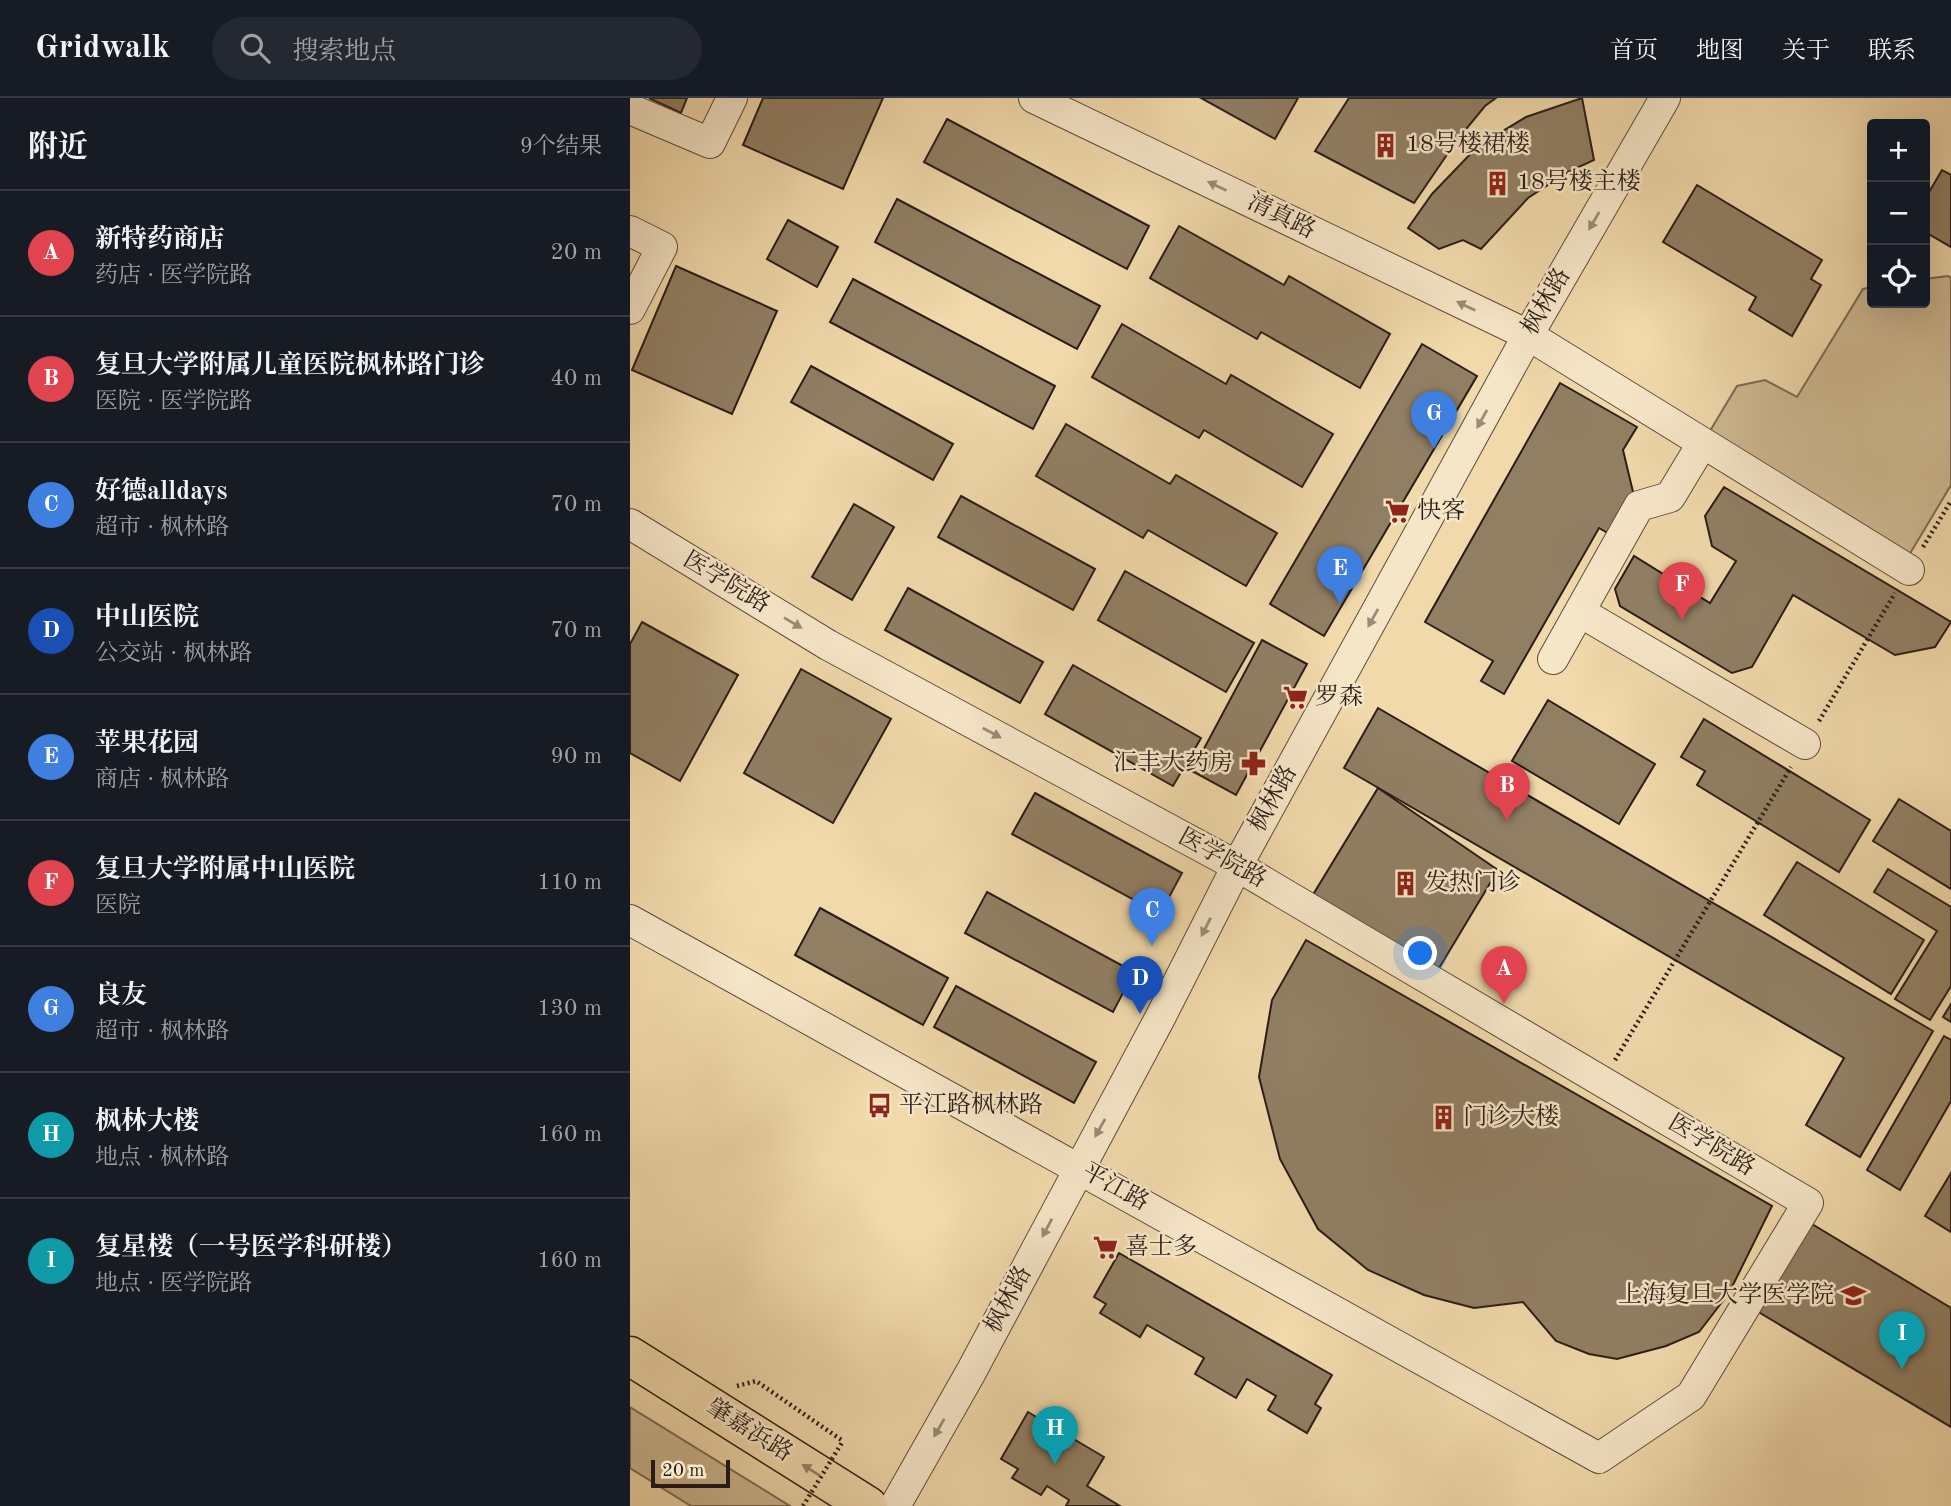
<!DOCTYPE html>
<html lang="zh">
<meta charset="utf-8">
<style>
body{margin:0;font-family:"Old Standard TT","Noto Serif SC",serif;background:#242831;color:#f1f3f6}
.controls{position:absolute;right:21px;top:21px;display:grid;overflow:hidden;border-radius:7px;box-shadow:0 7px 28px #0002}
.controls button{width:63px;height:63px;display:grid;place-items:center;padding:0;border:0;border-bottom:2px solid #363941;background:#171b24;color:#f1f3f6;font:35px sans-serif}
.scale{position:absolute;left:21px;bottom:18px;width:79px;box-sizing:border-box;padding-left:7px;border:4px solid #2a1d17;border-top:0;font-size:19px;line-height:24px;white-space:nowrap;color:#2a1d17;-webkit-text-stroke:5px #f6e6c8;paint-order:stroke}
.you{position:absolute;left:791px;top:856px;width:24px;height:24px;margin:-18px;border:5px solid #fff;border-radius:50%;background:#1a73e8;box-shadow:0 0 0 10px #1a73e833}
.badge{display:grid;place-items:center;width:46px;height:46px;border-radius:50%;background:#c59692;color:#fff;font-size:23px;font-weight:700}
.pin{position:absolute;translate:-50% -58px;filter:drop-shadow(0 2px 4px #0008)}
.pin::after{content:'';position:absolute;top:37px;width:24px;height:21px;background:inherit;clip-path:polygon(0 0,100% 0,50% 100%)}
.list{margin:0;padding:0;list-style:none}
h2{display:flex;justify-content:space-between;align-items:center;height:91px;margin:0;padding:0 28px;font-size:30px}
h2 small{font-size:23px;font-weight:400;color:#9ea1a6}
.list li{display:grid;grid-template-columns:46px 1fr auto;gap:21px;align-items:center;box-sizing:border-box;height:126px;padding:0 28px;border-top:2px solid #363941}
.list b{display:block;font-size:26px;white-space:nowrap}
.list p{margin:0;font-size:23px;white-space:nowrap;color:#9ea1a6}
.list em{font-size:23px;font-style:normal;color:#9ea1a6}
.icon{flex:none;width:38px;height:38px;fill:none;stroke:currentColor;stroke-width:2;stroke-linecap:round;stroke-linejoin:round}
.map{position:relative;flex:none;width:1321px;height:1408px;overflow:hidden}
header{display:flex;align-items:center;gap:42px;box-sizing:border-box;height:98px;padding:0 35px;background:#171b24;border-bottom:2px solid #363941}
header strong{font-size:33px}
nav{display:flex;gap:38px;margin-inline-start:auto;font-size:24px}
.search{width:490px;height:63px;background:#242831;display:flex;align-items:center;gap:18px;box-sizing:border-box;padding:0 24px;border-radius:38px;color:#9ea1a6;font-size:26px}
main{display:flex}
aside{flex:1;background:#171b24}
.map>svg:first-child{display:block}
</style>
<header>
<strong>Gridwalk</strong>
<div class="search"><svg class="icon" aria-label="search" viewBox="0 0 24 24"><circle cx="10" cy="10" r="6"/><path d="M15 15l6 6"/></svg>搜索地点</div>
<nav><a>首页</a><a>地图</a><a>关于</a><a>联系</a></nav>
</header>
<main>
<aside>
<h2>附近<small>9个结果</small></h2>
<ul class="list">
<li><span class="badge" style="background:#e0444e">A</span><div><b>新特药商店</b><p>药店 · 医学院路</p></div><em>20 m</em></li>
<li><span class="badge" style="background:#e0444e">B</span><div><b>复旦大学附属儿童医院枫林路门诊</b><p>医院 · 医学院路</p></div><em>40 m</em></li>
<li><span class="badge" style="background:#3f7fe0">C</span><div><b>好德alldays</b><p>超市 · 枫林路</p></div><em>70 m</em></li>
<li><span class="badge" style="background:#1a4fb4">D</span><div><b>中山医院</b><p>公交站 · 枫林路</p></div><em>70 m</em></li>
<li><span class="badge" style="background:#3f7fe0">E</span><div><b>苹果花园</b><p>商店 · 枫林路</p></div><em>90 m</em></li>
<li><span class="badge" style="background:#e0444e">F</span><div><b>复旦大学附属中山医院</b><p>医院</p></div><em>110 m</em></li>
<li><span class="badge" style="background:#3f7fe0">G</span><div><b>良友</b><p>超市 · 枫林路</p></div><em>130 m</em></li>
<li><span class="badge" style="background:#0f9aa8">H</span><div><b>枫林大楼</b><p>地点 · 枫林路</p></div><em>160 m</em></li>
<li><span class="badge" style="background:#0f9aa8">I</span><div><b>复星楼（一号医学科研楼）</b><p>地点 · 医学院路</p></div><em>160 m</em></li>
</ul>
</aside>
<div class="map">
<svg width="1321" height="1408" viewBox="0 0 1321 1408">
<rect width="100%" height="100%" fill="#f1d9ab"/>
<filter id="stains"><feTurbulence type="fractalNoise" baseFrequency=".00286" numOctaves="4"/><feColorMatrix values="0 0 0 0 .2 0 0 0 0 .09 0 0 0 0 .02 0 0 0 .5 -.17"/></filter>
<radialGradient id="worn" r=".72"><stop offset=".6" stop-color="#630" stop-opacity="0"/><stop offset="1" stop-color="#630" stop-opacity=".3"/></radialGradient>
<g fill="#cfb992" stroke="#7c6b54" stroke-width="2">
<path d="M1318,178L1321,180V387L1278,459L1077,338L1107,288L1135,282L1167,299L1233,191L1242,189V205H1295V181Z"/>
<path d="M0,1309L160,1408H61L0,1370Z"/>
</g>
<g fill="#917f64" stroke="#2a1d17" stroke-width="2">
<path d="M19,0H57L51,15Z"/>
<path d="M133,0H253L213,91L113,47Z"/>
<path d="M571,0H668L645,41Z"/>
<path d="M719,0H866L855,8L827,42L784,105L685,53Z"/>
<path d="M952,0L964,62L938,74L898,100L851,151L833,142L809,151L778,130L802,96L848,48L896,19Z"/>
<path d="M317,21L519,128L497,171L294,64Z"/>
<path d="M1312,72L1321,77V149L1295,134V101Z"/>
<path d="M1067,87L1192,162L1181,181L1191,187L1162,238L1119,212L1126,199L1033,144Z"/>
<path d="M267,101L470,208L447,251L245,144Z"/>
<path d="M158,122L208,149L187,189L137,161Z"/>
<path d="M549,128L654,187L659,178L760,236L730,290L631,234L627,241L520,180Z"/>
<path d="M46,168L147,213L102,316L2,272Z"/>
<path d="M223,181L425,288L403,331L200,224Z"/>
<path d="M492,226L596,286L601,277L703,336L672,389L574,332L569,340L462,279Z"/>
<path d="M792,246L847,278L694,538L640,506Z"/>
<path d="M181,268L323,346L303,382L161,304Z"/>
<path d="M930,285L1007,329L993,352L1004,398L981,437L969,430L874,596L851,583L863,563L795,524Z"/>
<path d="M436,326L540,386L546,377L647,435L616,488L518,432L513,440L406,378Z"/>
<path d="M1094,389L1321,524L1305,549L1265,557L1163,497L1122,569L1102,575L990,508L985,491L1004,458L1080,505L1106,463L1082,448L1075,418Z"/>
<path d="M331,398L465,471L443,512L308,439Z"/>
<path d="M224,406L264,429L222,502L182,479Z"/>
<path d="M495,473L624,545L596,594L468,522Z"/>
<path d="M278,490L413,564L390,605L255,532Z"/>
<path d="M12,524L108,577L50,683L0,655V546Z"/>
<path d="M632,542L677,566L606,697L562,673Z"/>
<path d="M443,567L571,640L543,688L415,616Z"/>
<path d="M171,571L261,621L203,725L114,675Z"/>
<path d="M918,602L1025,666L989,726L882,663Z"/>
<path d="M748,610L1303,933L1230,1059L1176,1027L1214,960L714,670Z"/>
<path d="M1074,621L1240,722L1209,774L1067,687L1075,673L1051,659Z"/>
<path d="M748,690L868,772L808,872L681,800Z"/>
<path d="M405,695L552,775L530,816L382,736Z"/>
<path d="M1269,701L1321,733V791L1243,743Z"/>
<path d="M1167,764L1294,842L1261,896L1134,817Z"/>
<path d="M1258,771L1321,809V888L1300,922L1265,901L1307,833L1244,794Z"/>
<path d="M357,794L504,874L483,914L335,835Z"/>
<path d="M190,810L318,880L293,927L165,857Z"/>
<path d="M676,842L1142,1108L1099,1195L1069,1234L1036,1248L987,1261L959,1256L926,1243L893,1204L844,1210L794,1197L738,1172L688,1131L650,1061L629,979L642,902Z"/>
<path d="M326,888L466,964L444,1005L304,929Z"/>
<path d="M1321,906V924L1313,919Z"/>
<path d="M1314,938L1321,942V1003L1270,1092L1237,1072Z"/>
<path d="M1321,1075V1134L1295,1118Z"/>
<path d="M1177,1123L1321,1210V1329L1125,1212Z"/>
<path d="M489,1155L702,1277L685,1306L691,1310L677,1335L638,1312L646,1298L617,1281L606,1300L565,1276L574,1260L517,1227L510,1239L470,1215L476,1206L464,1199Z"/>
<path d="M398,1314L474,1359L457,1388L490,1408H436L439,1402L417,1388L411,1397L382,1380L388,1371L371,1361Z"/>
</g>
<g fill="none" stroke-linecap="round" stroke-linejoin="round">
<defs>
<g id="minor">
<path d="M404,0L898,237L1279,472"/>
<path d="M0,11L80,45L102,0"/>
<path d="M0,133L32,149L0,211"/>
<path d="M0,426L198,547L607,768L1178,1105L1061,1298L969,1360L0,822"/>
<path d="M950,514L1175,646"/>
<path d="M923,561L1009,408L1040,399L1072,346"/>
<path d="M265,1408L341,1274L530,920L607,768L898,237L1035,0"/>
</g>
<path id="major" d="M0,1258L238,1408"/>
</defs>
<use href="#minor" stroke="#5c4c3c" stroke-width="32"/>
<use href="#major" stroke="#2a1d17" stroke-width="41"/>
<g stroke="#2a1d17" stroke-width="4.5" stroke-dasharray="2 3.5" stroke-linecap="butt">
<path d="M1293,449L1321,403"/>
<path d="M1189,623L1265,495"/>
<path d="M985,962L1161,669"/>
<path d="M107,1288L126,1283L213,1343"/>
</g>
<use href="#minor" stroke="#f6e6c8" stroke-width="30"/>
<use href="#major" stroke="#f1d9ab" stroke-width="38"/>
<path stroke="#2a1d17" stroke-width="4.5" stroke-dasharray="2 3.5" stroke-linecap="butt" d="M173,1408L213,1343"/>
</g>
<defs><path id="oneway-solid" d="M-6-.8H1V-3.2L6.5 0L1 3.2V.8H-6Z" transform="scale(1.75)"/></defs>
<g fill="#9a8c78">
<use href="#oneway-solid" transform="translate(587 88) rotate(-154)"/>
<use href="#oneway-solid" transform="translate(964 123) rotate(120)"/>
<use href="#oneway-solid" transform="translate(836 208) rotate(-154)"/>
<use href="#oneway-solid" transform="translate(852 321) rotate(119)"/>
<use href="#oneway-solid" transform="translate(743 520) rotate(119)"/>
<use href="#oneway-solid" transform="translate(163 525) rotate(31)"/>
<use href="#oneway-solid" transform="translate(362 635) rotate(28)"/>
<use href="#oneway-solid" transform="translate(576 829) rotate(117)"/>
<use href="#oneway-solid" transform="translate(470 1030) rotate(119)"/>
<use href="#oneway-solid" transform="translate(417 1130) rotate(118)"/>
<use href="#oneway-solid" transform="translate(309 1330) rotate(120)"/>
</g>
<use fill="#978468" href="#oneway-solid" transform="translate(181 1372) rotate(-148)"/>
<defs>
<symbol id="building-bare" viewBox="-9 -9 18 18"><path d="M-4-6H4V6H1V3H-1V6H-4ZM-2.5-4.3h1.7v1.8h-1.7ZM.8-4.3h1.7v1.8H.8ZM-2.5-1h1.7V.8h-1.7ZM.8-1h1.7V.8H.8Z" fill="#8f2418" stroke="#f6e6c8" stroke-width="2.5" paint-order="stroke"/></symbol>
<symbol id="supermarket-bare" viewBox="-9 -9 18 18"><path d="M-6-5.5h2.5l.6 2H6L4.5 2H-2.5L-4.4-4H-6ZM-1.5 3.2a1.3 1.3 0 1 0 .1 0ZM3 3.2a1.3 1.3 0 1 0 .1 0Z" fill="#8f2418" stroke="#f6e6c8" stroke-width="2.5" paint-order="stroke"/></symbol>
<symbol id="pharmacy-bare" viewBox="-9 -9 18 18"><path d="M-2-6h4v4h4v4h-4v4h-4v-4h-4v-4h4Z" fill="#8f2418" stroke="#f6e6c8" stroke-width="2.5" paint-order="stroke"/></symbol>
<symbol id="bus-bare" viewBox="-9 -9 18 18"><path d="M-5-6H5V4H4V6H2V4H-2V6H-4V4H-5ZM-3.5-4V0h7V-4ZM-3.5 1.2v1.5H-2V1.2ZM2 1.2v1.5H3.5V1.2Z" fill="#8f2418" stroke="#f6e6c8" stroke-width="2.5" paint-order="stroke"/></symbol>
<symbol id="school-bare" viewBox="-9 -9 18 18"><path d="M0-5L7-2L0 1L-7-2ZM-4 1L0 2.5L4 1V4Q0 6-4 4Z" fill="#8f2418" stroke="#f6e6c8" stroke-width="2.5" paint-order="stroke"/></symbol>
</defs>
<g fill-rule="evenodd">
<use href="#building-bare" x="738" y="30" width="35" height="35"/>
<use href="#building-bare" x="850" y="68" width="35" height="35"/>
<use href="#supermarket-bare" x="750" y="396" width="35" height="35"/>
<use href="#supermarket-bare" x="648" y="582" width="35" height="35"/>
<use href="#pharmacy-bare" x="606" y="648" width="35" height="35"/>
<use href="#building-bare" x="758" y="768" width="35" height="35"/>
<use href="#bus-bare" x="232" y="990" width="35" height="35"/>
<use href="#building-bare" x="796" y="1002" width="35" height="35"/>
<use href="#supermarket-bare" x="458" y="1132" width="35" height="35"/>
<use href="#school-bare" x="1206" y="1180" width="35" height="35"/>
</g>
<g text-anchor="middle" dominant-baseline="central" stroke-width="5" stroke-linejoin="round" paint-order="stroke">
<g font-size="24" fill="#2a1d17" stroke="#f6e6c8" text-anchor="start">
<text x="776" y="47">18号楼裙楼</text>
<text x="887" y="85">18号楼主楼</text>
<text x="787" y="414">快客</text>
<text x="685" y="600">罗森</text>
<text x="603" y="666" text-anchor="end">汇丰大药房</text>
<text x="795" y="786">发热门诊</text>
<text x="269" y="1008">平江路枫林路</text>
<text x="833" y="1020">门诊大楼</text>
<text x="495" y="1150">喜士多</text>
<text x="1204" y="1198" text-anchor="end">上海复旦大学医学院</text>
</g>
<g font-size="24" fill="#2a1d17" stroke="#f6e6c8">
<text transform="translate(651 119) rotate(26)">清真路</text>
<text transform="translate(917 204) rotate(-60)">枫林路</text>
<text transform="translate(96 485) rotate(31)">医学院路</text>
<text transform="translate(644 701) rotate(-61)">枫林路</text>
<text transform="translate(592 761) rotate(29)">医学院路</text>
<text transform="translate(1081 1048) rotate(31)">医学院路</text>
<text transform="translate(485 1090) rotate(29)">平江路</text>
<text transform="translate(379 1202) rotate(-62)">枫林路</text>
<text transform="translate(119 1333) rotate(32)">肇嘉浜路</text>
</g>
</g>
<rect width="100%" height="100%" filter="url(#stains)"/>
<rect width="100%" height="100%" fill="url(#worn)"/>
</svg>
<div class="controls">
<button>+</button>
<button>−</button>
<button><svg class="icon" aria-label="locate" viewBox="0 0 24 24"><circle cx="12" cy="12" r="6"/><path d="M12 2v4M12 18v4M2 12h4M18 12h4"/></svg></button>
</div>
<div class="scale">20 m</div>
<div class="you"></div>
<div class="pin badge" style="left:874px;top:906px;background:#e0444e">A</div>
<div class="pin badge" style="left:877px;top:723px;background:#e0444e">B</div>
<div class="pin badge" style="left:522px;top:848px;background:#3f7fe0">C</div>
<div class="pin badge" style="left:510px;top:916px;background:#1a4fb4">D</div>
<div class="pin badge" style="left:710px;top:506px;background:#3f7fe0">E</div>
<div class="pin badge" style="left:1052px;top:522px;background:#e0444e">F</div>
<div class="pin badge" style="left:804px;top:351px;background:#3f7fe0">G</div>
<div class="pin badge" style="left:425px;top:1366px;background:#0f9aa8">H</div>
<div class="pin badge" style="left:1272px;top:1271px;background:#0f9aa8">I</div>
</div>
</main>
